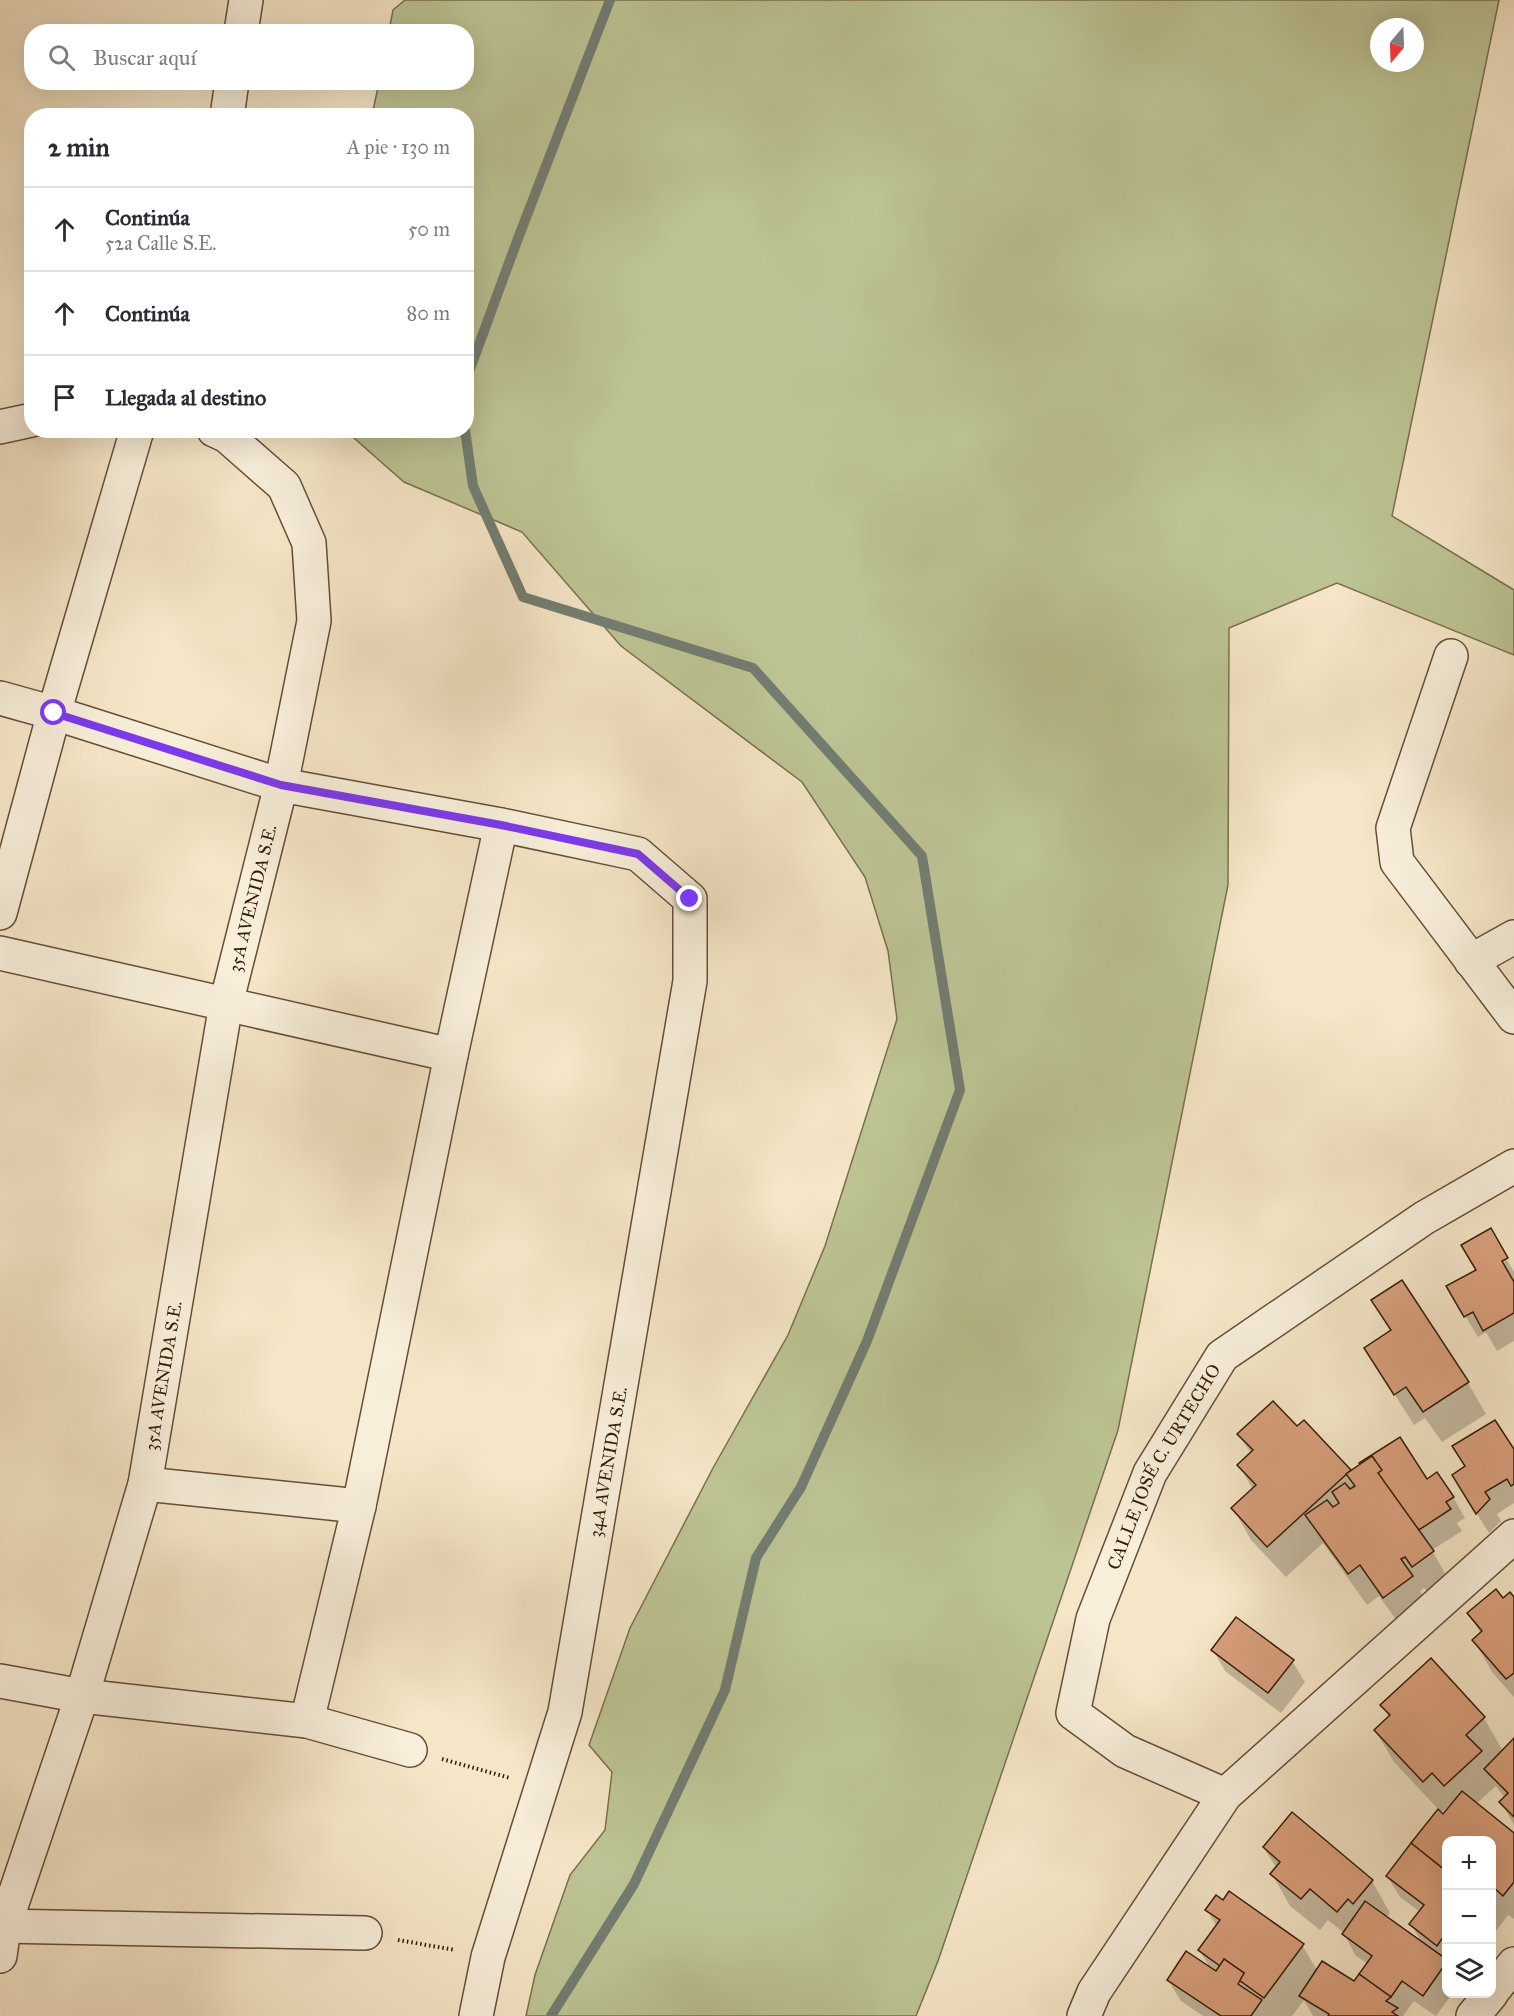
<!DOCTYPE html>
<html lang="es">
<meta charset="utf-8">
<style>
body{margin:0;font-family:"IM FELL Great Primer",serif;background:#f2f2f3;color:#2b2b33}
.controls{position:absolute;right:18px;bottom:18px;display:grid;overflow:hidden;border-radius:12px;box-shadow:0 6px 24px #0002}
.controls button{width:54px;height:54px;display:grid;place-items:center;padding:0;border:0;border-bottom:2px solid #e1e1e2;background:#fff;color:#2b2b33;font:30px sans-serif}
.compass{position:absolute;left:1370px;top:18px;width:54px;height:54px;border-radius:50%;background:#fff;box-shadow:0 6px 24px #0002;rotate:199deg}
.stop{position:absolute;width:18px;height:18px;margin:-14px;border:4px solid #7c3aed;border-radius:50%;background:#fff}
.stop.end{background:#7c3aed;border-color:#fff;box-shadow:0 2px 6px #0008}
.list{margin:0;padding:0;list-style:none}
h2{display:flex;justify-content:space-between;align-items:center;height:78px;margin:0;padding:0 24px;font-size:26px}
h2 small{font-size:20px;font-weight:400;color:#7c7c81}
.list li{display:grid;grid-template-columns:39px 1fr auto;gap:18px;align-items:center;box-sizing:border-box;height:84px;padding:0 24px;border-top:2px solid #e1e1e2}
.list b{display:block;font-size:22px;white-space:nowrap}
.list p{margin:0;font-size:20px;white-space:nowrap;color:#7c7c81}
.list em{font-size:20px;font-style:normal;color:#7c7c81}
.icon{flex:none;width:33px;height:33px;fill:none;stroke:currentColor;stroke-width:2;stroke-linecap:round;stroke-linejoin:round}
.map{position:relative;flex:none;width:1514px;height:2016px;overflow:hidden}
.search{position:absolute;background:#fff;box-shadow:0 6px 24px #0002;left:24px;top:24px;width:450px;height:66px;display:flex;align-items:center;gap:15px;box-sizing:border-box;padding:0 21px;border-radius:24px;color:#7c7c81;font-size:22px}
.panel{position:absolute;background:#fff;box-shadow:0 6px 24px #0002;left:24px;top:108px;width:450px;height:330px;border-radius:24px}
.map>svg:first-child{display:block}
</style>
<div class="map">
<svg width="1514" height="2016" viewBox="0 0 1514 2016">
<rect width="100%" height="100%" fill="#f5e6c7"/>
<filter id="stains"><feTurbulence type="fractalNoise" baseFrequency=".00333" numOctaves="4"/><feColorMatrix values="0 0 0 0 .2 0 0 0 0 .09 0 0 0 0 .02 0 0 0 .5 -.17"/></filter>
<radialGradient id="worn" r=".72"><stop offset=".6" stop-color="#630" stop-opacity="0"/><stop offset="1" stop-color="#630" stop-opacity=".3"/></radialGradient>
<path fill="#bdc494" stroke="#79704e" stroke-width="1.5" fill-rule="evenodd" d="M405,0H1499L1392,516L1514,590V655L1337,583L1229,628L1228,885L1118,1430L938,1961L916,2016H526L535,1975L570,1875L605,1830L612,1772L589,1745L630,1628L713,1468L788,1335L825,1246L897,1019L888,951L865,877L802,782L621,646L522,532L404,482L346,431L466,430V116L372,115L379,83L466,82V32L389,31L393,10ZM1379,27H1415V63H1379Z"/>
<g fill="#0003" fill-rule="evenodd">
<path d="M1490,1230L1514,1272V1341L1497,1351L1486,1332L1478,1337L1448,1287L1478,1270Z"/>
<path d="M1373,1300L1468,1383L1486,1414L1442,1442L1425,1418L1414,1425L1366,1349L1391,1332Z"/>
<path d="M1304,1422L1351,1472L1426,1481L1453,1497L1465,1518L1457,1523L1462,1531L1432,1550L1451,1584L1432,1598L1424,1588L1420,1591L1430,1609L1402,1628L1379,1596L1367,1605L1323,1543L1286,1577L1251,1540L1233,1508L1253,1490L1239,1465L1251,1454L1239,1434L1297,1429Z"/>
<path d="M1514,1452V1503L1497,1514L1501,1521L1489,1533L1466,1496Z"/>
<path d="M1514,1599V1697L1492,1672L1474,1640L1481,1634L1469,1613L1503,1600Z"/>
<path d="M1213,1650L1292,1661L1305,1682L1281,1713L1225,1671Z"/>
<path d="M1382,1705L1484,1718L1503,1751L1514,1740V1825L1501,1802L1505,1798L1496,1786L1476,1804L1514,1835V1919L1508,1915L1492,1936V1840H1446V1994H1452L1436,2016L1414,2001L1403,2016H1313L1304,2000L1292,2016H1203L1181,2001L1168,1980L1211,1969L1200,1951L1217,1927L1207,1910L1302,1945L1317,1970L1354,1983L1368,1964L1355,1955L1344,1933L1328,1920L1320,1930L1290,1906L1272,1874L1277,1869L1264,1848L1292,1815L1372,1881L1390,1913L1386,1918L1422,1943L1411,1924L1420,1912L1400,1897L1387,1876L1439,1810L1394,1762L1375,1730L1389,1717ZM1450,1804L1452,1806L1444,1816L1441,1813Z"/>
</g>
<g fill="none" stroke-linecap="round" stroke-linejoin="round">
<g stroke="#737d72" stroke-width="10">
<path d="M466,380L517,241L610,0"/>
<path d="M465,430L473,486L523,597L753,668L922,856L960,1090L867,1341L801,1487L756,1558L725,1690L634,1884L551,2016"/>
</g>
</g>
<g fill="#d9a07d" stroke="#351b07" stroke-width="1.5">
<path d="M1491,1228L1508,1258L1502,1261L1514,1282V1313L1483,1331L1473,1312L1464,1317L1446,1286L1476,1270L1461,1245Z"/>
<path d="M1402,1280L1469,1382L1423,1412L1406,1387L1394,1395L1364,1348L1391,1330L1371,1300Z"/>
<path d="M1273,1401L1297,1426L1304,1420L1351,1470L1267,1547L1231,1508L1256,1485L1237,1465L1253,1450L1237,1434Z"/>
<path d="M1495,1420L1514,1449V1484L1511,1486L1507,1479L1485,1492L1490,1499L1476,1514L1452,1475L1465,1466L1452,1446Z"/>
<path d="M1400,1437L1427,1479L1437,1472L1454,1497L1446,1502L1451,1509L1408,1537L1359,1463Z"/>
<path d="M1372,1456L1382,1470L1378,1473L1434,1551L1412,1567L1405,1557L1401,1559L1413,1576L1383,1598L1360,1565L1348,1574L1305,1515L1327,1500L1333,1507L1339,1503L1332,1492L1345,1483L1350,1489L1355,1486L1346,1474Z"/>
<path d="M1496,1589L1503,1598L1510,1592L1514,1597V1673L1506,1679L1472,1640L1482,1631L1467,1613Z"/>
<path d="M1236,1617L1294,1660L1268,1693L1211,1650Z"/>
<path d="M1431,1658L1485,1717L1466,1735L1482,1751L1444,1786L1432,1773L1423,1782L1374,1730L1390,1715L1380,1705Z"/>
<path d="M1514,1738V1817L1499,1802L1508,1793L1484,1769Z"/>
<path d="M1462,1791L1514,1833V1882L1503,1896L1492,1886V1840H1446V1871L1411,1843L1438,1809L1443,1814Z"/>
<path d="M1292,1812L1373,1880L1353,1904L1348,1899L1337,1912L1310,1889L1301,1899L1270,1874L1280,1862L1263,1847Z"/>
<path d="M1411,1843L1446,1871V1933L1437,1946L1409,1924L1424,1905L1386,1876Z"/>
<path d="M1229,1891L1304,1944L1264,1998L1239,1980L1244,1973L1224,1959L1220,1966L1198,1950L1220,1920L1205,1910L1216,1895L1223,1900Z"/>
<path d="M1365,1901L1446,1959V1963L1423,1996L1402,1981L1391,1997L1359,1974L1372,1956L1342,1934Z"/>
<path d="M1186,1951L1216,1971L1224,1959L1244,1973L1238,1984L1262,2000L1251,2016H1221L1167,1980Z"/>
<path d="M1322,1961L1354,1981L1359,1974L1391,1997L1386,2001L1398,2008L1392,2012L1398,2016H1328L1329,2014L1299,1996Z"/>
</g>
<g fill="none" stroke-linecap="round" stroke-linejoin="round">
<defs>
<g id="minor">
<path d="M241,32L246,0"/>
<path d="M227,116L232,82"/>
<path d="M0,427L32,420"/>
<path d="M1451,656L1393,828L1397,862L1514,1017"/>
<path d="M0,698L54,713L281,785L501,825L638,854L690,899V981L565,1712L488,1957L476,2016"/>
<path d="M0,913L54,713L137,430"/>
<path d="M0,953L451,1055"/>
<path d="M1471,961L1514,937"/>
<path d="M145,1484L359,1506"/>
<path d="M0,1681L82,1696L307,1721L410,1750"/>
<path d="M307,1721L359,1506L451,1055L501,825"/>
<path id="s1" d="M1225,1795L1125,1751L1073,1713L1093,1619L1150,1473L1222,1356L1424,1218L1514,1166"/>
<path d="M0,1926L365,1933"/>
<path id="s2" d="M0,1956L4,1927L82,1696L145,1484L226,1004L281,785L314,621L309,543L284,486L227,436L214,430"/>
<path d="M1492,1992L1514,1964"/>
<path d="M1084,2016L1094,1992L1225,1795L1514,1536"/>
<path d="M1473,2016L1491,1994"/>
</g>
</defs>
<use href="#minor" stroke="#654e37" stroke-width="36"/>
<g stroke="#351b07" stroke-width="4" stroke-dasharray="1.5 3" stroke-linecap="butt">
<path d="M442,1759L510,1778"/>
<path d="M398,1940L455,1950"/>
</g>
<use href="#minor" stroke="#f8efdb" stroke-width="33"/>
</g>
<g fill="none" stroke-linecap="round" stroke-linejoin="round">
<path stroke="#7c3aed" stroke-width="8" d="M54,713L281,785L501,825L638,854L690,899"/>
</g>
<g text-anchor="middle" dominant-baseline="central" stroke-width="4.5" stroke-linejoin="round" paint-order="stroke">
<g font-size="18" fill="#351b07" stroke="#f8efdb">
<text stroke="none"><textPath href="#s2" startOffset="1090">35A AVENIDA S.E.</textPath></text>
<text stroke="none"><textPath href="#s2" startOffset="604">35A AVENIDA S.E.</textPath></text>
<text transform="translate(608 1462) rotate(-80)">34A AVENIDA S.E.</text>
<text stroke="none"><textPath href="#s1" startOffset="438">CALLE JOSÉ C. URTECHO</textPath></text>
</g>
</g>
<rect width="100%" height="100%" filter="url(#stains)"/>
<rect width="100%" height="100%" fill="url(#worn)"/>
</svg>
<div class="controls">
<button>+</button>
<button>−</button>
<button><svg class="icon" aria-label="layers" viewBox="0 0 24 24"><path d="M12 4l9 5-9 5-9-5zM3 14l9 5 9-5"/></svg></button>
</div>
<svg class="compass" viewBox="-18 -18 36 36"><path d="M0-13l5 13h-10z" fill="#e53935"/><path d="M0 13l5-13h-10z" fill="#7c7c81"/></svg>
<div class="stop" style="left:54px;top:713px"></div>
<div class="stop end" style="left:690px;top:899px"></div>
<div class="search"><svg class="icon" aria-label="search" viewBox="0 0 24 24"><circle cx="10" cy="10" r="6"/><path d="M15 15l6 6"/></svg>Buscar aquí</div>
<section class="panel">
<h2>2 min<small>A pie · 130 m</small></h2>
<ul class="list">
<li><svg class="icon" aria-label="ahead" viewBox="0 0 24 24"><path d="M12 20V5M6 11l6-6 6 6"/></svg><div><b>Continúa</b><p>52a Calle S.E.</p></div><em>50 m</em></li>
<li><svg class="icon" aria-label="ahead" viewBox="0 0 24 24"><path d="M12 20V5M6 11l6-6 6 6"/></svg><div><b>Continúa</b></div><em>80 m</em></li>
<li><svg class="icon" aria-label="arrive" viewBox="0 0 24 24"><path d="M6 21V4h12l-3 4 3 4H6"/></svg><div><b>Llegada al destino</b></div></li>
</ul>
</section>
</div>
